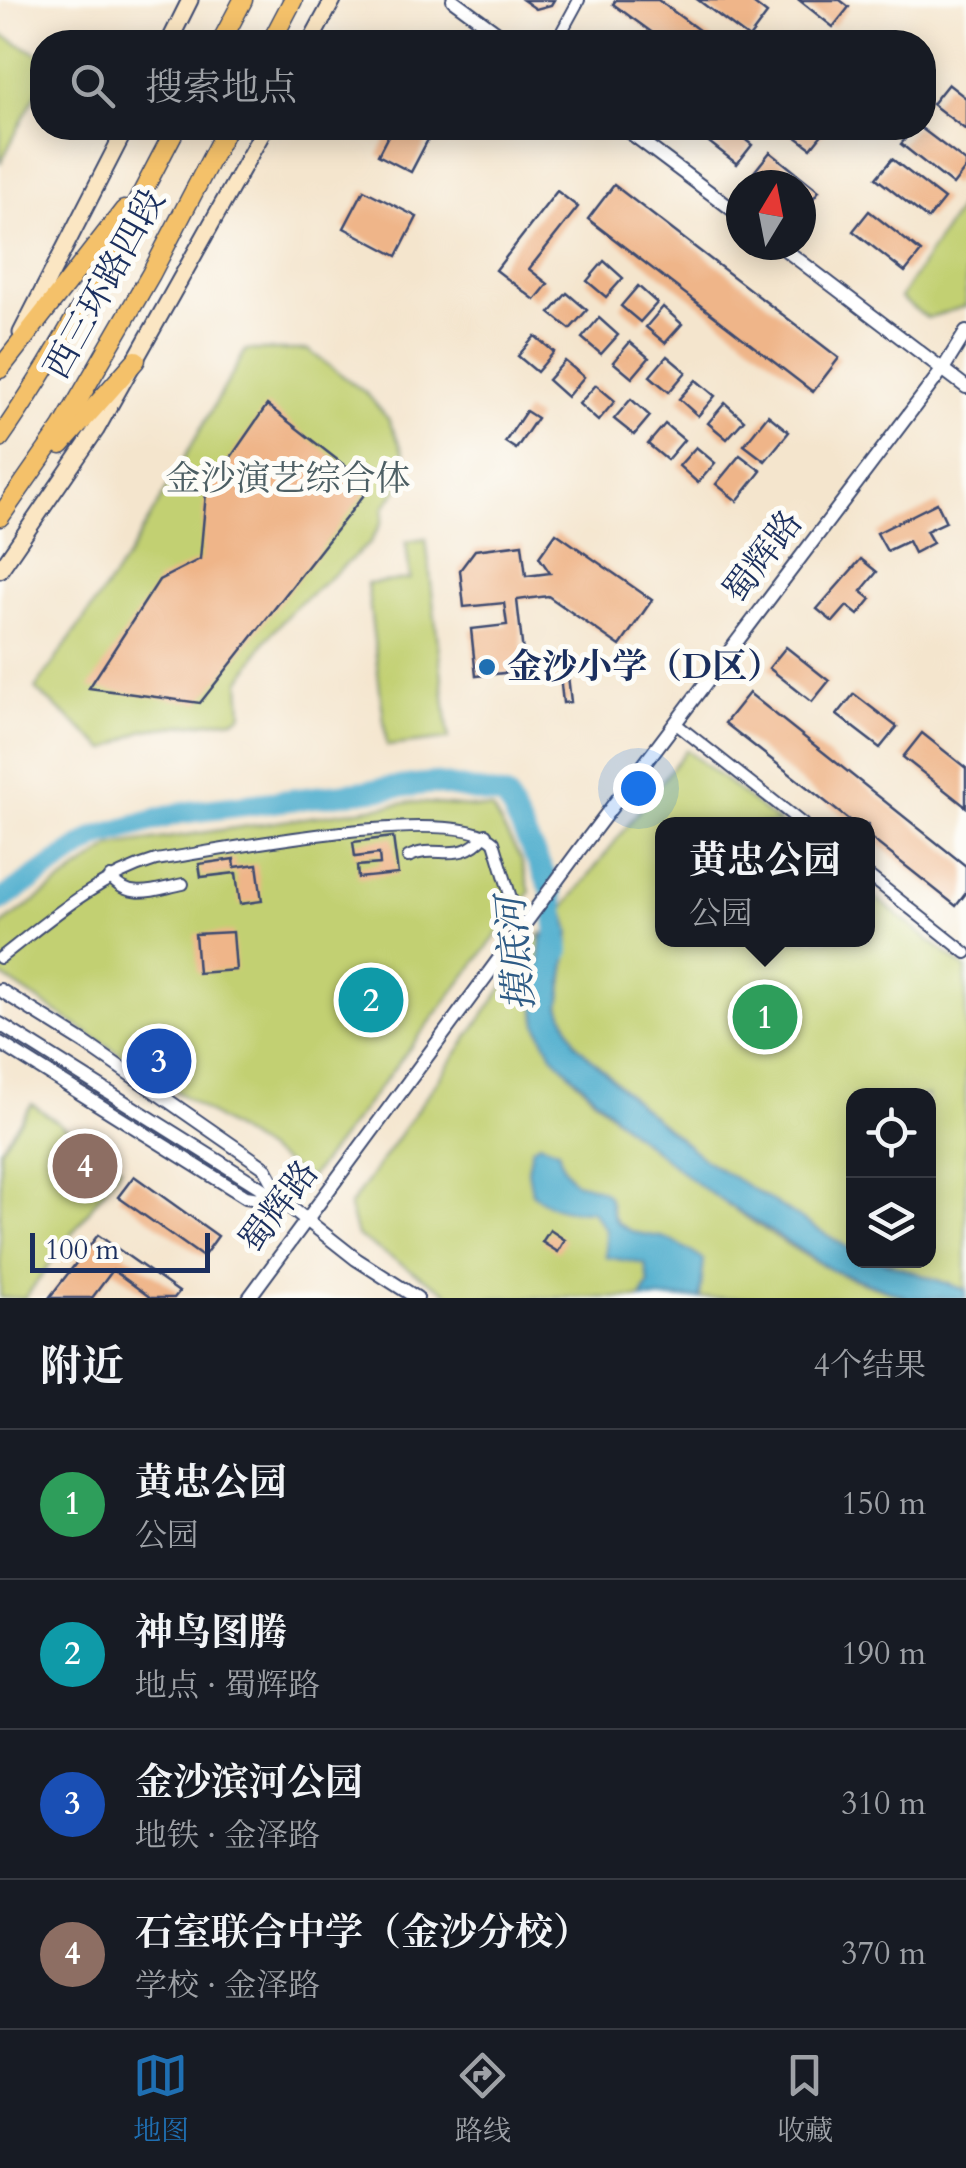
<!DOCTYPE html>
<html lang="zh">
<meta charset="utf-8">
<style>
body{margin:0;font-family:Cardo,"Noto Serif SC",serif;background:#242831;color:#f1f3f6}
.controls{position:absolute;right:30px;bottom:30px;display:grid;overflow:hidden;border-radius:20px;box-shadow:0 5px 25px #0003}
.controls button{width:90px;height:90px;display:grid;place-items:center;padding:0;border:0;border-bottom:2px solid #363941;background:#171b24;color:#f1f3f6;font:50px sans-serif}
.compass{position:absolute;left:726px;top:170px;width:90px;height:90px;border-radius:50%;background:#171b24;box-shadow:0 5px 25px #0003;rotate:10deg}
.scale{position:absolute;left:30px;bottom:25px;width:180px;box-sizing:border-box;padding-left:10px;border:5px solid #1b2f5e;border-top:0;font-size:28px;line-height:35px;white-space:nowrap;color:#1b2f5e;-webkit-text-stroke:8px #fdfcf7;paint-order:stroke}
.you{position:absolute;left:638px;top:788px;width:35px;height:35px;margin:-25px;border:8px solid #fff;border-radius:50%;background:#1a73e8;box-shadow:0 0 0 15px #1a73e833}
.badge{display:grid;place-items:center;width:65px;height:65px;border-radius:50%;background:#1f6fb2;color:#fff;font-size:32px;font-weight:700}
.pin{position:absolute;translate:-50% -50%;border:5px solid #fff;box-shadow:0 2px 10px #0006}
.popup{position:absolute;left:655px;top:817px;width:220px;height:130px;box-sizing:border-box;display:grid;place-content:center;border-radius:20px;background:#171b24;filter:drop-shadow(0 2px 8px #0005);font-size:32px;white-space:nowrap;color:#9ea1a6}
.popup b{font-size:38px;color:#f1f3f6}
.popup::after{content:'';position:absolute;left:50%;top:100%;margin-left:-20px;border:20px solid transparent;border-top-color:#171b24}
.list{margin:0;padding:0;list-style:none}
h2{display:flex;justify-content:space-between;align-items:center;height:130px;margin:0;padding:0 40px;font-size:42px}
h2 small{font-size:32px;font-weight:400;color:#9ea1a6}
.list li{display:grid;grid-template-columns:65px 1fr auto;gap:30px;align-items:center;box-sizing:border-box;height:150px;padding:0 40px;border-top:2px solid #363941}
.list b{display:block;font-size:38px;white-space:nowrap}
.list p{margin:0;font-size:32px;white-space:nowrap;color:#9ea1a6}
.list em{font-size:32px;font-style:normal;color:#9ea1a6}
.icon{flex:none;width:55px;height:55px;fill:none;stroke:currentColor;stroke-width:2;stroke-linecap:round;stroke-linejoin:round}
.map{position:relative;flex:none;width:966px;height:1298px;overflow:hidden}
.search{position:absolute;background:#171b24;box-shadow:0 5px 25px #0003;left:30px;right:30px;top:30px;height:110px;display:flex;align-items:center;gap:25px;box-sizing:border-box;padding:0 35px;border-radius:40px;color:#9ea1a6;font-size:38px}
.sheet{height:730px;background:#171b24}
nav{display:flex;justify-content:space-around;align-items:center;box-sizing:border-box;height:140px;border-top:2px solid #363941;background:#171b24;font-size:28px;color:#9ea1a6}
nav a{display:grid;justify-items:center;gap:5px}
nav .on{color:#1f6fb2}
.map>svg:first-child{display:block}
</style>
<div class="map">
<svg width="966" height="1298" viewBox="0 0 966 1298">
<rect width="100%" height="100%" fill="#fdfcf7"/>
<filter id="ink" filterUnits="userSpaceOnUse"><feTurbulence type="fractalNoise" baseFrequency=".01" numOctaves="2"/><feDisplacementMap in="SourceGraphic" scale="20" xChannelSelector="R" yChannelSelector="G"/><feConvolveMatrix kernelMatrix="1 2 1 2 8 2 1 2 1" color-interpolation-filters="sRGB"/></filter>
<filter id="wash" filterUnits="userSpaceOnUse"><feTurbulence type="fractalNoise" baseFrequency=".0048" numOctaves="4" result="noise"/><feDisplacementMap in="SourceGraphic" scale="40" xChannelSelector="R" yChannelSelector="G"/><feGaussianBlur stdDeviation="2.25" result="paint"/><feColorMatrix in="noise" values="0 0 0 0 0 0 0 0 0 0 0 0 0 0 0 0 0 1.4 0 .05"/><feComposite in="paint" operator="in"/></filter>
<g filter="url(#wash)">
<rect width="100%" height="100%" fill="#f4e5cd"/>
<g fill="#c2d072" stroke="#6e8068" stroke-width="2.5">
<path d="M0,34L42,56V82L0,164Z"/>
<path d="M966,197V306L927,318L900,298Z"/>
<path d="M246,350H308L367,394L388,419L404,453L406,471L396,492L384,507L382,522L369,544L292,610L265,641L240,682L242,714L235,719L144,730L106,750L35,689L127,558Z"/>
<path d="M426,539L449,739L387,746L367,584L410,579L406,542Z"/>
<path d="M686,750L781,824H662V940H868V892L966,969V1290L881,1261L928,1260V1096H854L853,1251L705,1160L638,1104L575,1043L560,1006L570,931L563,909Z"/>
<path d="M413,802L492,809L521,859L530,892L309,1179L0,975V926L112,846Z"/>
<path d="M541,933C545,962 529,994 537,1023C555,1091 765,1236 831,1270C855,1282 884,1289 910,1298H456L357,1236L349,1207Z"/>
<path d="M32,1104L121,1167L25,1298H0V1149Z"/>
</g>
<g fill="#50aece" stroke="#366e96" stroke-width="2.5">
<path d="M563,909L570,931L560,1006L575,1043L638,1104L705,1160L853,1251L854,1260L881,1261L966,1290V1298H910L832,1270L701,1187L626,1127L552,1055L537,1024L535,1002L542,938Z"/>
<path d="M539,1143L558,1150L563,1167L574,1182C631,1193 598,1209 622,1226C635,1235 647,1234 661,1237C675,1240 691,1253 704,1260L700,1298H641L649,1283L645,1264L606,1257V1230L592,1211C566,1211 552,1210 532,1193L528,1170L532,1148Z"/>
</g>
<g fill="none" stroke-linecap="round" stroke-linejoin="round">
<path stroke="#50aece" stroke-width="22" d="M0,901L96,837L180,813L433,783L506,797L551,888L559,951"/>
</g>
<g id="blocks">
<g fill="#efb589">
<path d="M523,0H554L551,5L536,9Z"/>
<path d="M616,0H658L715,42H665L613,4Z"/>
<path d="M698,0H749L767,14L749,38Z"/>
<path d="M799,0H840L849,7L833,27Z"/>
<path d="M948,84L966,98V130L932,104Z"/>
<path d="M392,128H434L411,172L378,155Z"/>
<path d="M691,128H731L752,145L737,164Z"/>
<path d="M784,128H827L811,148Z"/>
<path d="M914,128H921L966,162V168L953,185L901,144Z"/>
<path d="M770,152L819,191L803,211L801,185H770L754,172Z"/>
<path d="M892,159L944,199L928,219L876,178Z"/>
<path d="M614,185L839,358L813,392L588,219Z"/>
<path d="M364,190L417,217L397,256L344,228Z"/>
<path d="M557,191L578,207L529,269L548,284L535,300L496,270Z"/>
<path d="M869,211L921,252L905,272L853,231Z"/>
<path d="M604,261L623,278L606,297L587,281Z"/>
<path d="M638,286L657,303L640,322L621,306Z"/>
<path d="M567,293L587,310L570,329L550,313Z"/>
<path d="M663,307L682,324L665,343L646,327Z"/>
<path d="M599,318L618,335L601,354L582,338Z"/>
<path d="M535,336L554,352L537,372L518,356Z"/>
<path d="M630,342L649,358L632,378L613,362Z"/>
<path d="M667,356L686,372L669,392L650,376Z"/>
<path d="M565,361L584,377L567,397L548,380Z"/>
<path d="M696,380L715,396L698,416L679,399Z"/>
<path d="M596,385L615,401L598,421L579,404Z"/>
<path d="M631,399L650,416L634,435L614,419Z"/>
<path d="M725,403L744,420L727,439L708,423Z"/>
<path d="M267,405L371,486L200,703L89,688L159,580L200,559L206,493Z"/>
<path d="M526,411L537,418L516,449L505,442Z"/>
<path d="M768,415L789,432L765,461L744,445Z"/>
<path d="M665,424L684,440L667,460L648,444Z"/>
<path d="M696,447L715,463L698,483L679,466Z"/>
<path d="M740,455L761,471L737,501L716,484Z"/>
<path d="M937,503L946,522L926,531L933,543L914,553L908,541L887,551L877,533Z"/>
<path d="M556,533L652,600L620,646L548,596L517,600L524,662L566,658L571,702L563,703L559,667L476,676L471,629L507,625L504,603L464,607L460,570L475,550L522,544L526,576L550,573L539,557Z"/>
<path d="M861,559L877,572L861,591L871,599L858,615L847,606L833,622L817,609Z"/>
<path d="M786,647L829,681L812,702L769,668Z"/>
<path d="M749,693L966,866V893L956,906L868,836V824H854L725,723Z"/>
<path d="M854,694L897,727L880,748L837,715Z"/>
<path d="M922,733L966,768V807L903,757Z"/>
<path d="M393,837L398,874L358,878L357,866L380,864L379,854L355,857L353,842Z"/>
<path d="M234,859L235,867L257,864L262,901L240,904L236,873L201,877L199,864Z"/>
<path d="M233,932L236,970L198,973L195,934Z"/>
<path d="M134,1176L218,1236L203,1257L118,1197Z"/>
<path d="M550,1230L565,1240L558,1252L542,1242Z"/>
<path d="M98,1235L179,1292L174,1298H151L113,1270L92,1298H49Z"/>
</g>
</g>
</g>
<g filter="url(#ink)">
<use href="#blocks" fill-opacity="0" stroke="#3c4a6f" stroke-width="2.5"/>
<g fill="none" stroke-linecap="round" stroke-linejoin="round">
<defs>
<g id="minor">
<path d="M556,42L579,0"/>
<path d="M675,723L803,824"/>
<path d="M408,857C437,842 459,867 486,834"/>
<path d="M868,875L966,953"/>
<path d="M110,877C130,902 157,889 183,884"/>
<path d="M0,958C49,920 95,878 156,860C219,851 452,803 494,842L521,931"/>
</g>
<g id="tertiary">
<path d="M453,0L510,42"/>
<path d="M624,128L741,216"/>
<path d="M779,245L966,387"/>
<path d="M0,990L85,1043L265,1168L283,1201"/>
<path d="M0,1024L285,1203L356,1259L417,1298"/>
<path d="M0,1043L246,1197L277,1202"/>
<path d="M249,1298L580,849L943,369L966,332"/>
</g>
<g id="secondary">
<path d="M169,42L190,0"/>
<path d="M310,42L333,0"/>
<path d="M21,333L126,128"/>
<path d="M0,570L96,430L265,128"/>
</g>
<g id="trunk">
<path d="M221,42L243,0"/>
<path d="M271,42L293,0"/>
<path d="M0,369L124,210"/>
<path d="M0,438C68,341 121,232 176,128"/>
<path d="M61,445L136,360"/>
<path d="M0,517L62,428L151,274L227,128"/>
</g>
</defs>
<use href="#minor" stroke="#3c4a6f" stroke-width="14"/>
<use href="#tertiary" stroke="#3c4a6f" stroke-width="16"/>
<use href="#secondary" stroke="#3c4a6f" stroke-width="19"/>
<use href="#trunk" stroke="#3c4a6f" stroke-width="21"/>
<use href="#minor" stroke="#fff" stroke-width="10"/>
<use href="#tertiary" stroke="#fff" stroke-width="12"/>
<use href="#secondary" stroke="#fbe6c3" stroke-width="15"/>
<use href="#trunk" stroke="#f4c16a" stroke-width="18"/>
</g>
</g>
<circle fill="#1f6fb2" stroke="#fdfcf7" stroke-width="4" cx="487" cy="667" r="10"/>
<g text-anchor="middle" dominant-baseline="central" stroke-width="10" stroke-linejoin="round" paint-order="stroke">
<g font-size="35" fill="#1b2f5e" stroke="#fdfcf7">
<text transform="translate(105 284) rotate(-61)">西三环路四段</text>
<text transform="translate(763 557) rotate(-53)">蜀辉路</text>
<text transform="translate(279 1207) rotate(-53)">蜀辉路</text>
</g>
<g font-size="35" fill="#4d5f64" stroke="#fdfcf7">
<text x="288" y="479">金沙演艺综合体</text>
</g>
<g font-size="35" font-weight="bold" fill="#1b2f5e" stroke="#fdfcf7" text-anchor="start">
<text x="507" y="667">金沙小学（D区）</text>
</g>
<g font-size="38" font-style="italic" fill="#2e5b85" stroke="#fdfcf7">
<text transform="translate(516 954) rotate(-95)">摸底河</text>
</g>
</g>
</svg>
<div class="controls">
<button><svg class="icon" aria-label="locate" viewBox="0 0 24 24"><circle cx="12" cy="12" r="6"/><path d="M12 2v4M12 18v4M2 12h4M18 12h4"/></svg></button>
<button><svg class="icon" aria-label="layers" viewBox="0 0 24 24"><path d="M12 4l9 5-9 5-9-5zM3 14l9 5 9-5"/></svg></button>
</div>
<svg class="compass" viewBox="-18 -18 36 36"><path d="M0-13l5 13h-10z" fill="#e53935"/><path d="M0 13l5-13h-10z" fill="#9ea1a6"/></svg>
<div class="scale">100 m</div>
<div class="you"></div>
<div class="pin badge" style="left:765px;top:1017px;background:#2e9e5b">1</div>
<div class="popup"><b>黄忠公园</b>公园</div>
<div class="pin badge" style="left:371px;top:1000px;background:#0f9aa8">2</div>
<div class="pin badge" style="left:159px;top:1061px;background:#1a4fb4">3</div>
<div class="pin badge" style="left:85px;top:1166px;background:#8d6e63">4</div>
<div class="search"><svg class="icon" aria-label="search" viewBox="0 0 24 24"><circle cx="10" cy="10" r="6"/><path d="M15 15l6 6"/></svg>搜索地点</div>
</div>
<section class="sheet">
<h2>附近<small>4个结果</small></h2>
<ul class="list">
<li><span class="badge" style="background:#2e9e5b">1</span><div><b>黄忠公园</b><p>公园</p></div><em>150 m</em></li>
<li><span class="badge" style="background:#0f9aa8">2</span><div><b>神鸟图腾</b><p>地点 · 蜀辉路</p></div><em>190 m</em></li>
<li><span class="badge" style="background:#1a4fb4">3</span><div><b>金沙滨河公园</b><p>地铁 · 金泽路</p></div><em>310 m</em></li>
<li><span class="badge" style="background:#8d6e63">4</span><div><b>石室联合中学（金沙分校）</b><p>学校 · 金泽路</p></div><em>370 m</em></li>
</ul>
</section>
<nav>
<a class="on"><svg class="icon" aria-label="map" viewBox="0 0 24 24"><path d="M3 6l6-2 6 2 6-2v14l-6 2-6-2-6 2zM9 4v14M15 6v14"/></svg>地图</a>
<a><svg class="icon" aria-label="directions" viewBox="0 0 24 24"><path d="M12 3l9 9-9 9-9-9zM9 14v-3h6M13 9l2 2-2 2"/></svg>路线</a>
<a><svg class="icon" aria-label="saved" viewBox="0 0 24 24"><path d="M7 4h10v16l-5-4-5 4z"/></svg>收藏</a>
</nav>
